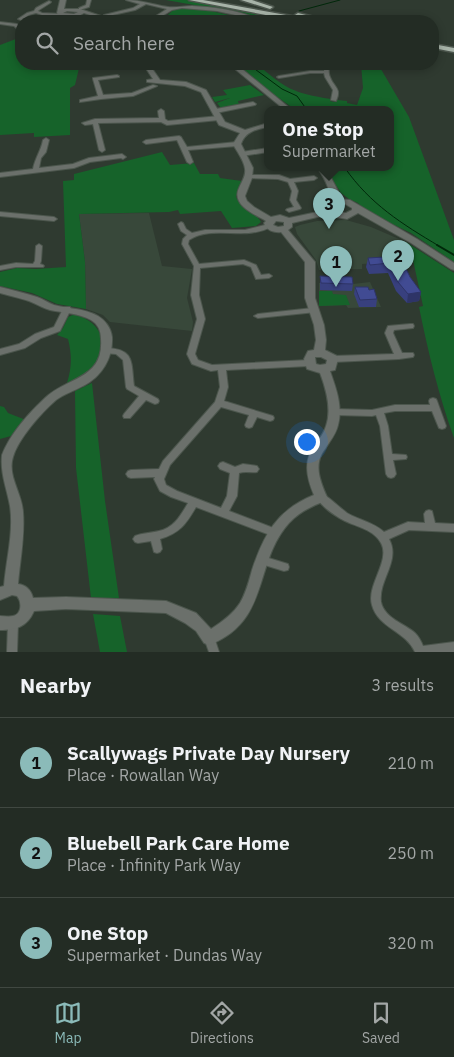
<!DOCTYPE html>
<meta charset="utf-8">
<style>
body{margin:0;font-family:"IBM Plex Sans",sans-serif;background:#2b342c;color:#f1f3f6}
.you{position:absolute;left:306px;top:441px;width:18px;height:18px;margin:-12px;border:4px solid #fff;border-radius:50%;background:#1a73e8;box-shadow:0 0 0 8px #1a73e833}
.badge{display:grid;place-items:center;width:32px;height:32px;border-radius:50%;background:#8bbbb9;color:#111;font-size:16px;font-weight:700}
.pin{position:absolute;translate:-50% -41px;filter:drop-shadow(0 1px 2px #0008)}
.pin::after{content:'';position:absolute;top:26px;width:18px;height:15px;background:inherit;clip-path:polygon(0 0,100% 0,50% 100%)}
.popup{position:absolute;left:264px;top:106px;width:130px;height:65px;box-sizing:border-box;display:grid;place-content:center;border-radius:10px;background:#232c24;filter:drop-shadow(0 1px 4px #0005);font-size:16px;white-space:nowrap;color:#a3a7a6}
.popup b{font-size:19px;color:#f1f3f6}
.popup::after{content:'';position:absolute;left:50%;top:100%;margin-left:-10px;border:10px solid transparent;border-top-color:#232c24}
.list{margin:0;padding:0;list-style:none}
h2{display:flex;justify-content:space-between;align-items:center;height:65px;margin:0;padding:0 20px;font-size:21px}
h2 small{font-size:16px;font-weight:400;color:#a3a7a6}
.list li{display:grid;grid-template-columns:32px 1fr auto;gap:15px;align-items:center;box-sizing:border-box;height:90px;padding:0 20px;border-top:1px solid #404841}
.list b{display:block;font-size:19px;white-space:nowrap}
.list p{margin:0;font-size:16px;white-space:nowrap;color:#a3a7a6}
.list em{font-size:16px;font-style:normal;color:#a3a7a6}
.icon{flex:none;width:28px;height:28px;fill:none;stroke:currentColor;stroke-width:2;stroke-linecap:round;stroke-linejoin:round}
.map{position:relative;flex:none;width:454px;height:652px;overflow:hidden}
.search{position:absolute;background:#232c24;box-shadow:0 2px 8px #0003;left:15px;right:15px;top:15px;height:55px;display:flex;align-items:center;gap:12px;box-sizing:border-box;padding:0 18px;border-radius:20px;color:#a3a7a6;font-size:19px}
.sheet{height:335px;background:#232c24}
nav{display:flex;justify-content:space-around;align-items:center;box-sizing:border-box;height:70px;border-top:1px solid #404841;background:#232c24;font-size:14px;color:#a3a7a6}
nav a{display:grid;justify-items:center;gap:2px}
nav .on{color:#8bbbb9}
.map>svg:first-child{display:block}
</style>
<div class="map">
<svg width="454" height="652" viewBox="0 0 454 652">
<rect width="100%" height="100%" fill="#2f3a30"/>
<g fill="#38483a">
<path d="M149,213L162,266L192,269L187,298L193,322L192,331L110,322L103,315L86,309L85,262L79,214Z"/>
<path d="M346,220L371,227L406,242L413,260L362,264V269L319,270L316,260L297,234L295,227L300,225L317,221Z"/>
<path d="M370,282L381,307L348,308L346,305L319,306V283L353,284Z"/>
</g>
<g fill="#16632a">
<path d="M166,0H187L298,21L269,19L271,17H262Z"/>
<path d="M183,8L202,9L251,20L162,21L173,10Z"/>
<path d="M21,37V64H80L75,85L70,88V135L34,137V133L0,135V45Z"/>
<path d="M236,64H257C286,89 293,93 331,99L330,101L334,102L337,100L347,101V103L357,105L363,88L361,64H378L409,117L454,240V262L411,233L365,211L358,203L349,199L341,193L325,168H390V110H296L258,84Z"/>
<path d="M250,85L264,95L238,101L239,105L221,108L217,103L230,98L215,102L212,97L227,95L223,90Z"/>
<path d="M162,152L170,165L194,163L200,174H218L220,178L242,181L236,197C242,209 257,213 261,222L256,226L232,228L221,211L180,214L178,210L169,212L79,214L85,262L86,309L57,304L32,293L0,286V272L17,268L36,269L66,267L63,181L74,180V174Z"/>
<path d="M406,242L454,273V438C439,396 428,352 419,307L423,306L413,260Z"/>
<path d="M319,291H332L333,294L346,295L350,305L319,306Z"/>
<path d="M75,314C103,323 113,349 91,371C85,376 77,380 71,383H67C72,367 72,355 68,339L57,335L63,328L68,317Z"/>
<path d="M92,383L105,501L119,598H91L76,468L75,391Z"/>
<path d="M0,406L4,407L8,413L26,420L11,436L0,439Z"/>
<path d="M93,614L120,616L127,652H100Z"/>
</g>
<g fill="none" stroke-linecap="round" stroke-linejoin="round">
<g stroke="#00280a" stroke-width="1">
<path d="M299,11L340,0"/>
<path d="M260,19L271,17"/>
<path d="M248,64L282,89L297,96L307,110"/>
<path d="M345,168C370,204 402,224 439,246"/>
</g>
<path stroke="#00280a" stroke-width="2" d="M437,245L454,255"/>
<defs>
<g id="minor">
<path d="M87,0H91L89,7L79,10V8L86,5Z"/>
<path d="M126,0C141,0 154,5 168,7C175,8 184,6 192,6C212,7 243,10 260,21H255L240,16L217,11L182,8L172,10L154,21H148L167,9L146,4L135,10L104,17V15L133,8L140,4Z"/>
<path d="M49,1L51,2L50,3L39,10L38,11L42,13L63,14H64V16L42,15L36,13L29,15L21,20L18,19L27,13L34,11L36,8Z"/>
<path d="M0,22L17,24L21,29V32L14,26L0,24Z"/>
<path d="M190,64H202C200,66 192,66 190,64Z"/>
<path d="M222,64H226L230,68L226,69Z"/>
<path d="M325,64H329C329,68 328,73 330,77C334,88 342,88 336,101L331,100L333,90L325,77L324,73H310L279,78L277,77L279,76L310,71H324Z"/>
<path d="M117,75L119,76V77L98,80L103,95L132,93L153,85L157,86L133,96L101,99L80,102V100L98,96L93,79V78Z"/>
<path d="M253,102L256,104L255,105L216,113L213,111L216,109Z"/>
<path d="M161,109L164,111L165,119L168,121L219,116L222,118L219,120L167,125L161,122L98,123L105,150L102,152L99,150L93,124L85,125L82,123L95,119L159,118L158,111Z"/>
<path d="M179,136L181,137L187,147L237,142L240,144L237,146L188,150L193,162L190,164L187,162L177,140L146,144L143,142L146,140Z"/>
<path d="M46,138L49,140L46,152L41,158L39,168L73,164L89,158L122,154L126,157L123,159L121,158L90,162L74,168L0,177V173L33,169C35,158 41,151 43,140Z"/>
<path d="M268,148V152L242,156L239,154L242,152Z"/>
<path d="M249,175H279L290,179L314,176L317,178L314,180L294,182L298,191L296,200L301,208L300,209L289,212L286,210L287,209L294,207L290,200L292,191L288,182L278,179L247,178L246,177Z"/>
<path d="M0,212L54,217L57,219L54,221L0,216Z"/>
<path d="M181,222L183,223L186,229L192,233L205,230H245L269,224L272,226C247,242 213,224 189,240L188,244L199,264L244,260L256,265L261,275L269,274L272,276L269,278L256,279L251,267L243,264L200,268L199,295L205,319L195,354L198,360L212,365L309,360L313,363L309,366L226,370L228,387L224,401L273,416L274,418L273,420L270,421L257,417L252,427L249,428L246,427L245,425L249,415L221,407L170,465L164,479L166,485L177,491L221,508L227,496L230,473L220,469L218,466L220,463L223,462L235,467L243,464L257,466L259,469L257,472C251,473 245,471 239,473L237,496L229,511L276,529L278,532L276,535L273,536L270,535L196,507C186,524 180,533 160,539L162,549L160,552L157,553L154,552L151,541L138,543L135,542L133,539L135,536C142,533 151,533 159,531C174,528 181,515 188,503L171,497L160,491L154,479L155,477L131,478L128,477L126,474L128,471L131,470L159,469L163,461L215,402L220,387L218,370L211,371L192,364L187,354L197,319L191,295L194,266L182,244L183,239L187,235L181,231L178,224Z"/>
<path d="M39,244L42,246L41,261L40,264L43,265L44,266L43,267H16L0,270V266L16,263L33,264L35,261L36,246Z"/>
<path d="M64,307H70L71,309L60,331L41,338L25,348L0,355V349L19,344L35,334L54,327Z"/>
<path d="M313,308L317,310L316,312L258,318L254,316L258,314Z"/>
<path d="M410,324H413L414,326L413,328L394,330L393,333L402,353H413L414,355L413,357L399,359L333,362L329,359L333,356L394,354L385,333L388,326Z"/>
<path d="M106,348C135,349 131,362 134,386L158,399L159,401L158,403L155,404L146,400L130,418H124L123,416L124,414L139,396L127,389L126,387L123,360L116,354L103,353L102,351Z"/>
<path d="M433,398L436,399L437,401L446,426L445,428L442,429L439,428L432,411H395L384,413L388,426L392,454L406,455L407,457L406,459L393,460L396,474L394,477L391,478L388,477L386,474L380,426L376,415L372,416L335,415L332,414L331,412L332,410L335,409L372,410L395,405H430L429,401L430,399Z"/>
<path d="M321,493C329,497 339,507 347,513C359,520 373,522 384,532L408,522L425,523L424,514L426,511L429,510L432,511L435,523L454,524V532L409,530L389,539C401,561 378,580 381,602C384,618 405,624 415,633C419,637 421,641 423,646L454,642V652H415C406,631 378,628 372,605C366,585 391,561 381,543C374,530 358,527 345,521C335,516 322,507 316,497L318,494Z"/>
<path d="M262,556L288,564L289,567L288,570L284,571L258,563L257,560L258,557Z"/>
<path d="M13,618L17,619L18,623L17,652H7L8,623L9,619Z"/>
<path d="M209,633L213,634L219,652H209L204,638L205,634Z"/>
</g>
<g id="tertiary">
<path d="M60,0H66L64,9H80L116,21H108L84,13L75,18L59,16L57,13ZM67,11L78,12L74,14L63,13Z"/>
<path d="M143,64H149L160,80L186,82L206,90L225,122L245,130L268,123V127C256,129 245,132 241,144L253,168L252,178L245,196L247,201L254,207L271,217L280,215L289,218L327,210L325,207C335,193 325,181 318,168H326L338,191L337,199L350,200L417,239L454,263V270L451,269L411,243L358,213L347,219L331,216L330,214L292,223V227L288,230L315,262V298L324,325L326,340L325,350L337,356L338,359L335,370L330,371C336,388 343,407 338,425C336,434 330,441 325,449C313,464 320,481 327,497L325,501C312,506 299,512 289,523C253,563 271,621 209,645L204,643L196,631L185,623L166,613L66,609L34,611C27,627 16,630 0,630V616C4,616 9,617 13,616C22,614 22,602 17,596L12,595L0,600V587L4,586C6,560 14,532 10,506C7,489 0,473 2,455C10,434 29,413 45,398C67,377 104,379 101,339C101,331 98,324 91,320C79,313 63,313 50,310C43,308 37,304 29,301C20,298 10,296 0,293V287C12,290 25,293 37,297C43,299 48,303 54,305C68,309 84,308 98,316C105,320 111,328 112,337C113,358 102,376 83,386C74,391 64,394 56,400C42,412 18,439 13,457C7,476 22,493 23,512C25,536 20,560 18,584C26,585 31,590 33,598L66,597L166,601L196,613L211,629C222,622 233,614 240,603C246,593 249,581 252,570C264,534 277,510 314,495C306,476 303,460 316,443C320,438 324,433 326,426C332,409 326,389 320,373L307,369L304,359L308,351L314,350L316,340L314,325L305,298V262L281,232C274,233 266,230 264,223L266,221C254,214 231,205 239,188C242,181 246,176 245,169C244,160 237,152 233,144L240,133L219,125L201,92L185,86L147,82V80L153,79ZM339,204H345L352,208V210L346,213L337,212L333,207ZM276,221L284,222V226L278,227L273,225ZM315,357H321L327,360L326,364L320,365L316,364Z"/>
<path d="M229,64H236L292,110H285Z"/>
</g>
<g id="trunk">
<path d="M189,0H203L303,18L296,16L295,15L298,13L330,21L310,20V21H297Z"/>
<path d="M241,0H252L273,7L270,9Z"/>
<path d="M433,44L454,48V52L433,48Z"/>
</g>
</defs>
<use href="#minor" stroke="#4c564d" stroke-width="2"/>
<use href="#tertiary" stroke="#4c564d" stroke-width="2"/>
<use href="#trunk" stroke="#4c564d" stroke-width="3"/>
<use href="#minor" fill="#6b706b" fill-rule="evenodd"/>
<use href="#tertiary" fill="#6b706b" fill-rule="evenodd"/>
<use href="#trunk" fill="#a7b3a8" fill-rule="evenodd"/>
</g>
<g fill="#38407e">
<path d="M400,256L410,277L421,292L419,301L407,303L396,291L388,273L369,274L366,267L368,258Z"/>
<path d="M320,276L353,284L352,291L320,290Z"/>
<path d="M355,287L369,290L377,299L376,307H359L354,294Z"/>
</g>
<path fill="#2e3467" d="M421,292L419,301L407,303L408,294Z"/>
<g fill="#414b93" stroke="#2e3467">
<path d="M400,256L410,277L421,292L408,294L398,282L390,263L370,265L368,258Z"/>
<path d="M320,276L352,277L353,284L321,283Z"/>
<path d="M355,287H368L369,290L374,289L377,299L360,300Z"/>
</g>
</svg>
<div class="you"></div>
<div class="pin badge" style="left:336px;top:287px">1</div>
<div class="pin badge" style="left:398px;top:281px">2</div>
<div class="pin badge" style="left:329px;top:229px">3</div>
<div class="popup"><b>One Stop</b>Supermarket</div>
<div class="search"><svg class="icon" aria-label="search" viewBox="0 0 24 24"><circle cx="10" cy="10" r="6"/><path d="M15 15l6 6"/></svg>Search here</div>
</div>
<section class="sheet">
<h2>Nearby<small>3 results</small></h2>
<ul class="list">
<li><span class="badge">1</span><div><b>Scallywags Private Day Nursery</b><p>Place · Rowallan Way</p></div><em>210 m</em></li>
<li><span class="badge">2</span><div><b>Bluebell Park Care Home</b><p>Place · Infinity Park Way</p></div><em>250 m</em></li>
<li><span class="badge">3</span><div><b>One Stop</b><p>Supermarket · Dundas Way</p></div><em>320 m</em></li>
</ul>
</section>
<nav>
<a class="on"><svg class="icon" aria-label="map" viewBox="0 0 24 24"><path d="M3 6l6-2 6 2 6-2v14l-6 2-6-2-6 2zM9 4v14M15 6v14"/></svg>Map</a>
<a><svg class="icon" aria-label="directions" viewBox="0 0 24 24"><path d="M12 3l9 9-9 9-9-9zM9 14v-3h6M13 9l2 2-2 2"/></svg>Directions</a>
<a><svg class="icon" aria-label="saved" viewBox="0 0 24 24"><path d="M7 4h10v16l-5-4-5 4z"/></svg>Saved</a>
</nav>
